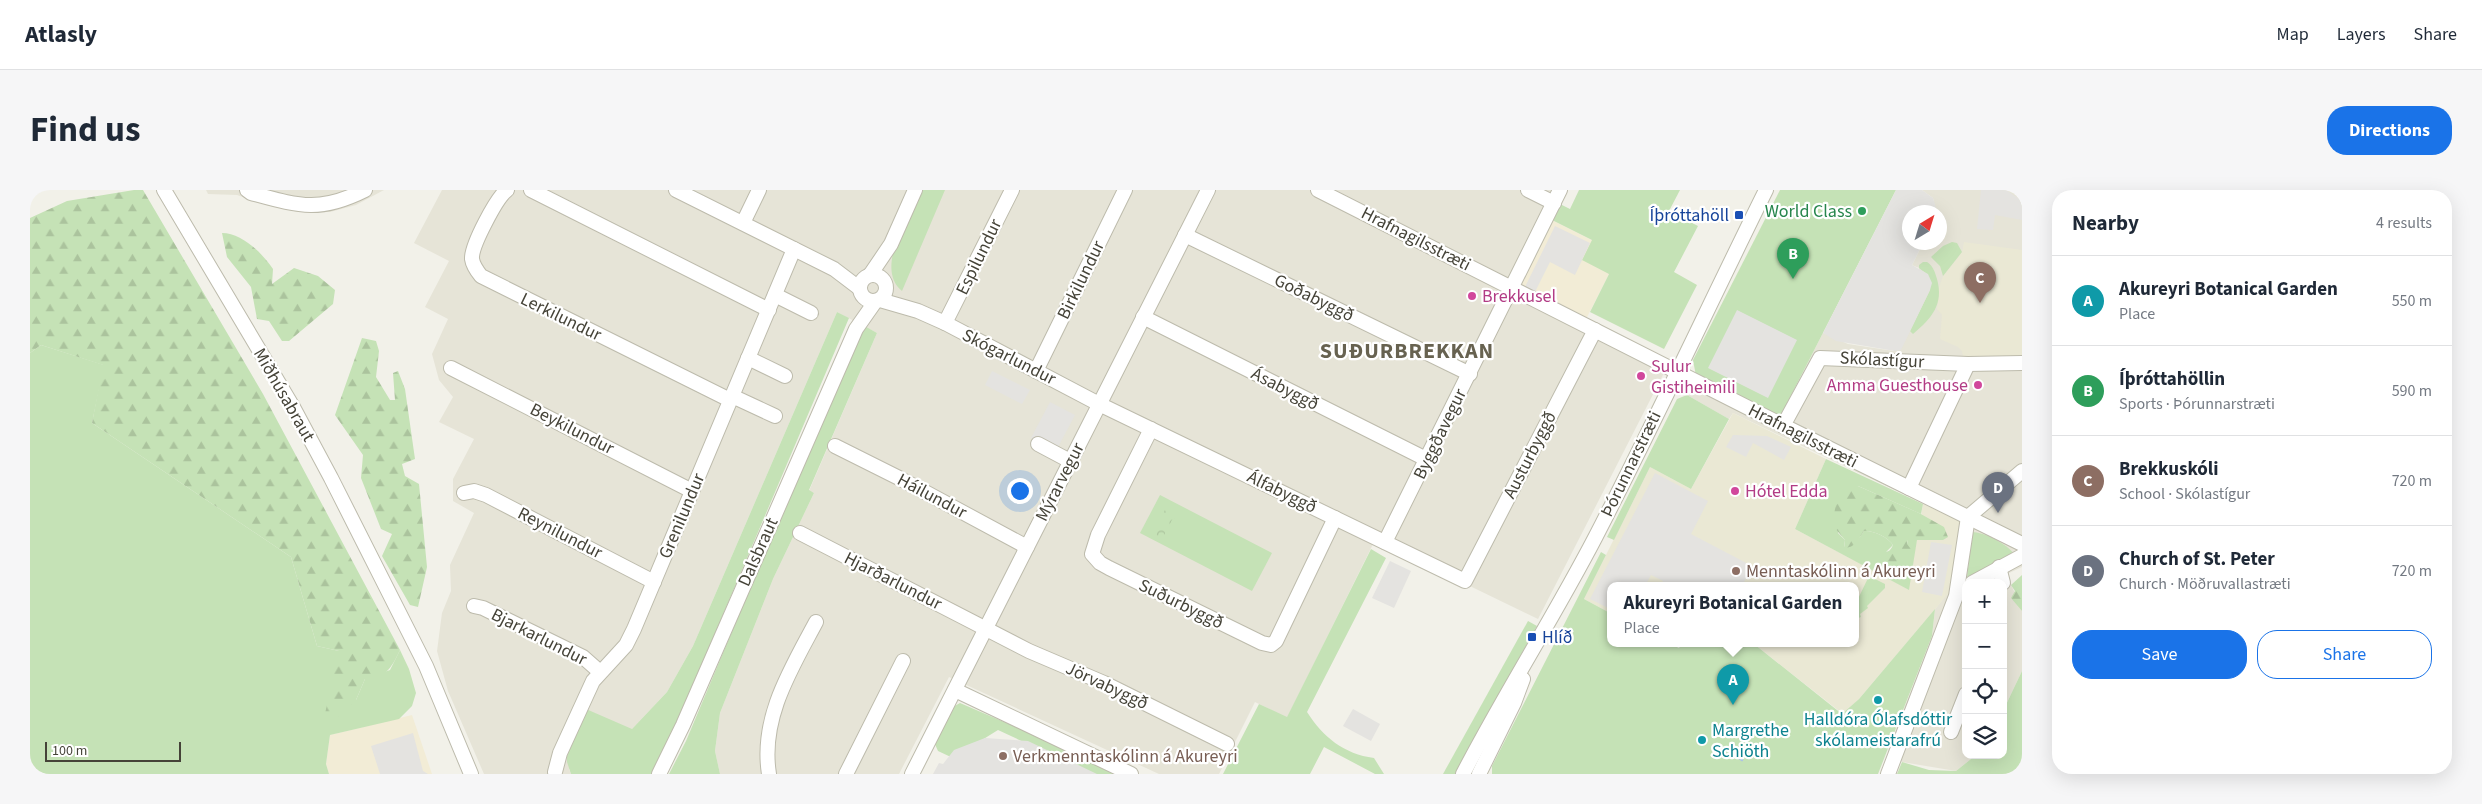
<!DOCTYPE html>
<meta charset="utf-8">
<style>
body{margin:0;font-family:"Source Sans 3",sans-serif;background:#f6f6f7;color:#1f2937}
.controls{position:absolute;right:15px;bottom:15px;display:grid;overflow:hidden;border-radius:10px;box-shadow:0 5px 20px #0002}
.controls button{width:45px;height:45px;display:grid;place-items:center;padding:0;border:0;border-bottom:1px solid #e0e1e3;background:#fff;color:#1f2937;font:25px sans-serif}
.compass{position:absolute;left:1872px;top:15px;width:45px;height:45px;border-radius:50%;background:#fff;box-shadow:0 5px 20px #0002;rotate:38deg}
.scale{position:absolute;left:15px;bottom:12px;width:136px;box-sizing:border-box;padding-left:5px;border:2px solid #454338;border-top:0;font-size:14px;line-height:18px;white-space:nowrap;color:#454338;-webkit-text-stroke:4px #fff;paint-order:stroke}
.you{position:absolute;left:989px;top:300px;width:18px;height:18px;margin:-12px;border:4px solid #fff;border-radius:50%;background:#1a73e8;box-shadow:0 0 0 8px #1a73e833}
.badge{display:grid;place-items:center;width:32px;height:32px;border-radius:50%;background:#1a73e8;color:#fff;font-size:16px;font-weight:700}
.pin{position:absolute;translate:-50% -41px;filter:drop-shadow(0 1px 2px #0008)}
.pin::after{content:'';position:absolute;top:26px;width:18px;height:15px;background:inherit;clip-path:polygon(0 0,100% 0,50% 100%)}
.popup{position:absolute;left:1577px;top:392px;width:252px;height:65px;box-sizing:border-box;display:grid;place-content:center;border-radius:10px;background:#fff;filter:drop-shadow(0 1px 4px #0005);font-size:16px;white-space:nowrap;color:#747a83}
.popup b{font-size:19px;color:#1f2937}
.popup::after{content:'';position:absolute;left:50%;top:100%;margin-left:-10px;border:10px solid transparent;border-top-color:#fff}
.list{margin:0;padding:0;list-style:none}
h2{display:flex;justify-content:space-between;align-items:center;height:65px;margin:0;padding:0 20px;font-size:21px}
h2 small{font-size:16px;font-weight:400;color:#747a83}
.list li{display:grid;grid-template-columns:32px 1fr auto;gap:15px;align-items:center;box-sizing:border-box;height:90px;padding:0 20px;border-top:1px solid #e0e1e3}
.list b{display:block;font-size:19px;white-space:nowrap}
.list p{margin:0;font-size:16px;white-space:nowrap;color:#747a83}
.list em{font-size:16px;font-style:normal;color:#747a83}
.actions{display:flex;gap:10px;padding:15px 20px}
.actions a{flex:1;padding:11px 0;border:1px solid #1a73e8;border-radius:20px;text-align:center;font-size:18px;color:#1a73e8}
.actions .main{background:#1a73e8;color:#fff}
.icon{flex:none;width:28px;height:28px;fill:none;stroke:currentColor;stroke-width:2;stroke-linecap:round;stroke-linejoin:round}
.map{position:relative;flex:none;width:1992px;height:584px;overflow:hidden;border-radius:20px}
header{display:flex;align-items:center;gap:30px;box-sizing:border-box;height:70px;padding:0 25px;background:#fff;border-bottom:1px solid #e0e1e3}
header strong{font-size:24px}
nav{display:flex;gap:28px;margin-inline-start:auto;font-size:18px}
.intro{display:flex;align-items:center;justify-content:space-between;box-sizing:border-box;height:120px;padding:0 30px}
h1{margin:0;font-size:35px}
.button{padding:12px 22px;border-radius:20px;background:#1a73e8;color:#fff;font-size:18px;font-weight:700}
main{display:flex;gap:30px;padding:0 30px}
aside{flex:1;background:#fff;border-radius:20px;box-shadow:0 5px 20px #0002}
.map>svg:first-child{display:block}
</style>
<header>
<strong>Atlasly</strong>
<nav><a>Map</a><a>Layers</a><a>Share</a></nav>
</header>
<div class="intro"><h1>Find us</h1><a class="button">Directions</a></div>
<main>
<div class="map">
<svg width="1992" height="584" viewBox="0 0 1992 584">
<defs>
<pattern id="forest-firs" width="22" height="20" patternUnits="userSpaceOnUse" patternTransform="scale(1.25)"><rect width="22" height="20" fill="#c5e2b6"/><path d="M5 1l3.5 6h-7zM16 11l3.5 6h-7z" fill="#abc39d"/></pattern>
<pattern id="park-crowns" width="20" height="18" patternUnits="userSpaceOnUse" patternTransform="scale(1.25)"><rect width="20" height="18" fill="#c5e2b6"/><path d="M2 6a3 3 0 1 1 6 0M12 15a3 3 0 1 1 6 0" fill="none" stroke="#abc39d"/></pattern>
</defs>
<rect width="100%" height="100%" fill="#f2f1e9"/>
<g fill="#e6e4d7" fill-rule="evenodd">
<path d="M176,0H354L326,15L300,22H268L236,15L207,5L178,4Z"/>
<path d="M412,0H1522L1474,97L1636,179L1508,429L1345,350L1257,528L1225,512L1189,584H1129L919,487L869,584H690L685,561L690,523L743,389L784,303L779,301L847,143L807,122L663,456L637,502L602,539L539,579L541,584H454L418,501L407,461L412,423L421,401L420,375L444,323L423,311V289L444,249L409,232L423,207L409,190L402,164L418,129L395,117L419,71L384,53Z"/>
<path d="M1892,0H1992V377L1977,384L1992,421V481L1973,521V393H1936V565H1946L1926,581L1872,572L1858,560L1902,446L1905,419L1923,397L1934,333L1703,223L1699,229L1657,205L1666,186L1750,227L1793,143L1818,154L1864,161L1889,78L1882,75L1893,53L1910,52V22H1906L1903,8ZM1939,351L1952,378L1937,387Z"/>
</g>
<g fill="#f2ecd6">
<path d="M1522,30L1562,50L1579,84L1556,129L1489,95Z"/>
<path d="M382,525L402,584H299L296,574L300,545Z"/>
</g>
<g fill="#eae8d4">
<path d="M1934,52L1992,60V169L1933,167L1932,161L1928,157L1910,149L1912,125L1907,119L1909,97L1913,86L1932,62Z"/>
<path d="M1703,223L1796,269L1765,339L1878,399L1893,314L1934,333L1923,398L1829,509L1813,524L1724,454H1826V396H1580V423L1554,409L1620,277L1661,299Z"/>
</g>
<g fill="#c5e2b6">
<path d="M889,0H915L872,101C844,79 879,25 889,0Z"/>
<path d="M1549,0H1650L1639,21L1668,36L1644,82L1667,95L1634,159L1560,122L1579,84L1552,70L1562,50L1522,30L1530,14L1540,19Z"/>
<path d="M1750,0H1866L1750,227L1666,186L1663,170Z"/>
<path d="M1922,52L1927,53L1932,62L1913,86L1910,76L1901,67L1913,56Z"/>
<path d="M1893,72H1897C1903,76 1905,82 1907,89C1914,114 1902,128 1883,144L1880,141L1900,100L1898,85L1889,78V75Z"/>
<path d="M807,122L819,128L644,540L621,584H541L537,572V566L556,519L602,539L637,502L663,456Z"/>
<path d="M831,134L847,143L779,300L784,303L743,389L690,523L685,561L690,584H639L656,551Z"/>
<path d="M11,155L74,175L62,233L261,367L287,456L309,461L326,510L335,489L360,480L370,460L379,479L386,503L382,516L369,529L300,545L296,574L299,584H0V163Z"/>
<path d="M1657,205L1699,229L1661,299L1620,277L1584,350L1577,347L1642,219L1647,209Z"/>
<path d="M1796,269L1893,314L1891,324L1828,296L1808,343L1815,350L1814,357C1825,353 1828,351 1834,341C1843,340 1858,347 1863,355L1856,362L1877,354L1878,350H1887L1879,400L1765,339Z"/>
<path d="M1130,305L1242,363L1222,401L1110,343Z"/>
<path d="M1942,342C1954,342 1977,354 1984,364L1937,387Z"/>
<path d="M1341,359L1356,368L1277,522C1293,547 1314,564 1344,568L1354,584H1345L1294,557L1280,584H1193L1229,514L1257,527Z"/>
<path d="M1571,362L1576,365L1554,409L1580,423V454H1640L1649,458L1652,454H1724L1812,524L1829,509L1905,419L1902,446L1848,584H1462V576Z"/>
<path d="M1839,386L1855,394V398L1837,416L1838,418L1830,424L1831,427L1826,429V413Z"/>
<path d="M1498,431L1507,436L1425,584H1413Z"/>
<path d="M1992,481V584H1867L1872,572L1899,580L1926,581L1946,565H1973V521Z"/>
<path d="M930,513L1094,584H1062L968,540L923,568L908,561L904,552L921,518Z"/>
</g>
<g fill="url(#forest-firs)">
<path d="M104,0H113L233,204L370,460C363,475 354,492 335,489L326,510L310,526L294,528L309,461L287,456L261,367L62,233L73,175L11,155L0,163V28L37,11Z"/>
<path d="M192,43C212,43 232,63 243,79L242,94L264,78L288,86L305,100L303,114L259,151H252L239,131L227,129L221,97L197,67Z"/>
<path d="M332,148L346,151L349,161L346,187L360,210H365L363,183L368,181L375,199L385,269L372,274L375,286L389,294L397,377L388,417L380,415L352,366L362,344L351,339L331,288L333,265L305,225Z"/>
<path d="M1828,296L1889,323L1914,337L1918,347L1913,350H1878L1877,354L1881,359L1877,379C1866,385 1855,387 1848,375C1851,366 1860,363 1863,355C1858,347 1843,340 1834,341C1829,349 1825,358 1814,358L1815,350L1804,337C1803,317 1807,300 1828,296Z"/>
<path d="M1992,385V421L1981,408L1985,401L1981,395Z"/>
</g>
<path fill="url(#park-crowns)" d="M1137,316L1152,323L1149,330L1143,328L1132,349L1123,344Z"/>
<g fill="#e4e3e0">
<path d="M1866,0H1892L1903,8L1906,18V22H1880V52L1893,53L1882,75L1898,84L1902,93L1900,100L1871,160L1865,161L1806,151L1793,143Z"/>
<path d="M1951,0H1976L1992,11V30L1965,25L1963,40L1947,39Z"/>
<path d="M1525,36L1560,53L1545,85L1520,72L1505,102L1495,97Z"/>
<path d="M1707,120L1767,150L1738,208L1678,178Z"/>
<path d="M962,181L1000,200L992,214L955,195Z"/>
<path d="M1020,212L1045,225L1026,261L1001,248Z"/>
<path d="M1703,245L1737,246L1761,257L1754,270L1723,253L1716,267L1696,257Z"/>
<path d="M1625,283L1678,311L1661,344L1722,376L1712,396H1630L1633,391L1621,385L1615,396H1580V419L1560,409Z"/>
<path d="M1901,352L1922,355L1912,406L1892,402Z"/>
<path d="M1360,371L1381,381L1364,418L1342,408Z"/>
<path d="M1323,519L1350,534L1341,551L1313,536Z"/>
<path d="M383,543L393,581L398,584H350L341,556Z"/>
<path d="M955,548L998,551L1067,584H903L909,573L913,574L924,560Z"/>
</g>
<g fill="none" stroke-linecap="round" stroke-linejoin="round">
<path stroke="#acc3e8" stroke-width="2.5" d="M1708,567L1712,570"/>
<defs>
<g id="minor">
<path d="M134,0L263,217L301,288L396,476L441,584"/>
<path d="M217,0L221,3C269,16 289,23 335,0"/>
<path d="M477,0C467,7 441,56 442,69C443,76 447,81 451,86L700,210"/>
<path d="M501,0L739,120"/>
<path d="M646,0L804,79L829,98"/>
<path d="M1288,0L1758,238L1992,354"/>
<path d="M1498,0L1524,13"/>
<path d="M713,33L729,0"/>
<path d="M1155,45L1440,184"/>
<circle cx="843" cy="98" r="13"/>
<path d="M840,85L861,54L885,0"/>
<path d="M745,105L781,123"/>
<path d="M850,110L888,121L915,133L1069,214L1435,391L1565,140"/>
<path d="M1113,127L1398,270"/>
<path d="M915,133L982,0"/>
<path d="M718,168L755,186"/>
<path d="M421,178L662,301"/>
<path d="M1006,181L1095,0"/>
<path d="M702,206L745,226"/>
<path d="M1753,236L1790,168L1938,174L1992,173"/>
<path d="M1121,239L1068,345L1062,364L1070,373L1079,378L1232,453L1241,455L1246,451L1305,328"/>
<path d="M1008,254L1040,271"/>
<path d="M805,256L869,288L997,357"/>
<path d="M1879,298L1938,174"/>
<path d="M434,303L444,301L456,305L624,392"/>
<path d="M770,343L999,461L1074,493L1197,554"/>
<path d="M1355,352L1530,0"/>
<path d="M1969,377L1973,393"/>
<path d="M1942,393L1992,366"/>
<path d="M444,416L453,418L553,467L570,482"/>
<path d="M925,500L1101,584"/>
<path d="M1921,542L1936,504"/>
<path d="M525,582L530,563L563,491L596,455L604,439L764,59"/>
<path d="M629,584L653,535L826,139L845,112"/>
<path d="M739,584C730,528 761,479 786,432"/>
<path d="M816,584L873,471"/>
<path d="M882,584L1178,0"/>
<path d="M1433,584C1475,503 1524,427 1566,346C1625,232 1679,115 1736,0"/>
<path d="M1449,584L1484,513L1493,489"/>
<path d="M1858,584L1926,406L1938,327L1992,281"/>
</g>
</defs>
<use href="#minor" stroke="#bdbbac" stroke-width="16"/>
<use href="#minor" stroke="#fff" stroke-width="14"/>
</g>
<circle fill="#2e9e5b" stroke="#fff" stroke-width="2" cx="1832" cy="21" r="5"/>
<g fill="#1a4fb4" stroke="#fff" stroke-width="2">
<rect x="1704" y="20" width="10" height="10" rx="2.5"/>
<rect x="1497" y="442" width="10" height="10" rx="2.5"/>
</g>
<g fill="#d1479c" stroke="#fff" stroke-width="2">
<circle cx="1442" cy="106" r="5"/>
<circle cx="1611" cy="186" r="5"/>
<circle cx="1948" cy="195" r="5"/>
<circle cx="1705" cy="301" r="5"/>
</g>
<g fill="#8d6e63" stroke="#fff" stroke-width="2">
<circle cx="1706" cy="381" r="5"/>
<circle cx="973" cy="566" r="5"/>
</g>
<g fill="#0f9aa8" stroke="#fff" stroke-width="2">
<circle cx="1848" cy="510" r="5"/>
<circle cx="1672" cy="550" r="5"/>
</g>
<g text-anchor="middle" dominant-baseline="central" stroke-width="4.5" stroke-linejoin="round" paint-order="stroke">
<g font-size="18" fill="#27864d" stroke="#fff" text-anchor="end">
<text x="1822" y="21">World Class</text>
</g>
<g font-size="18" fill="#164399" stroke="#fff" text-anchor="end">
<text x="1699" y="25">Íþróttahöll</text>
<text x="1512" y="447" text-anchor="start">Hlíð</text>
</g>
<g font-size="18" fill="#454338" stroke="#fff">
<text transform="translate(1386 49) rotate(27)">Hrafnagilsstræti</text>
<text transform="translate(949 67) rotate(-64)">Espilundur</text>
<text transform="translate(1051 90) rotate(-64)">Birkilundur</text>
<text transform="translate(1284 108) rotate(26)">Goðabyggð</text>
<text transform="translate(531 127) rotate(26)">Lerkilundur</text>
<text transform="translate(979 167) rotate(27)">Skógarlundur</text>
<text transform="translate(1852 170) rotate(3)">Skólastígur</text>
<text transform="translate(1255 199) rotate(27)">Ásabyggð</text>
<text transform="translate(254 205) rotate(60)">Miðhúsabraut</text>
<text transform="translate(542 239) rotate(27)">Beykilundur</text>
<text transform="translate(1410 244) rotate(-64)">Byggðavegur</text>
<text transform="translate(1773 246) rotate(27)">Hrafnagilsstræti</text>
<text transform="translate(1500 265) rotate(-63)">Austurbyggð</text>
<text transform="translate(1601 274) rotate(-64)">Þórunnarstræti</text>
<text transform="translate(1030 292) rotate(-63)">Mýrarvegur</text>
<text transform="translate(1252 302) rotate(26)">Álfabyggð</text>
<text transform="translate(902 306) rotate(28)">Háilundur</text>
<text transform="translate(652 326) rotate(-67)">Grenilundur</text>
<text transform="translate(530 343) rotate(27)">Reynilundur</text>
<text transform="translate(728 362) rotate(-66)">Dalsbraut</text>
<text transform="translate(863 391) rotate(27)">Hjarðarlundur</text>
<text transform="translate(1151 414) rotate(26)">Suðurbyggð</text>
<text transform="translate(509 447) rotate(27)">Bjarkarlundur</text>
<text transform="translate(1077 496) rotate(25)">Jörvabyggð</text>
</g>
<g font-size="18" fill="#b23c85" stroke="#fff" text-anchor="start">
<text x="1452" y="106">Brekkusel</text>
<text x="1621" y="176">Sulur<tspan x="1621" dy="21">Gistiheimili</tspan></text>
<text x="1938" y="195" text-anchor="end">Amma Guesthouse</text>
<text x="1715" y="301">Hótel Edda</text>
</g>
<g font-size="18" fill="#785e54" stroke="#fff" text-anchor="start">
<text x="1716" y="381">Menntaskólinn á Akureyri</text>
<text x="983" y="566">Verkmenntaskólinn á Akureyri</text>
</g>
<g font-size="18" fill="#0d838f" stroke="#fff">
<text x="1848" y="529">Halldóra Ólafsdóttir<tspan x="1848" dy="21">skólameistarafrú</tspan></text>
<text x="1682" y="540" text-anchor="start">Margrethe<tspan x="1682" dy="21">Schiöth</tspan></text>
</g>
<g font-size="22" font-weight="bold" letter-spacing="1" fill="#676250" stroke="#fff">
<text x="1377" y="161">SUÐURBREKKAN</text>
</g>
</g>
</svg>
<div class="controls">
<button>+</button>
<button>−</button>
<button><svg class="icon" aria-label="locate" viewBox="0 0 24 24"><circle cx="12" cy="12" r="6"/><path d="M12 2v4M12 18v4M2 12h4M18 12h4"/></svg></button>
<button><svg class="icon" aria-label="layers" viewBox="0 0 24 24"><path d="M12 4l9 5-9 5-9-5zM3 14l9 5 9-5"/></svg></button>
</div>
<svg class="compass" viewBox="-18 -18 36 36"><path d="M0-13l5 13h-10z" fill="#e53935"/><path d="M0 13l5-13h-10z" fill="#747a83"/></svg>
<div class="scale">100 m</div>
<div class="you"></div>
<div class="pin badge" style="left:1703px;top:515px;background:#0f9aa8">A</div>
<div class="popup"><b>Akureyri Botanical Garden</b>Place</div>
<div class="pin badge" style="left:1763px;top:89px;background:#2e9e5b">B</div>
<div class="pin badge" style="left:1950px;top:113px;background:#8d6e63">C</div>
<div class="pin badge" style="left:1968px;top:323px;background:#6b7280">D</div>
</div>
<aside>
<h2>Nearby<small>4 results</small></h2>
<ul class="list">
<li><span class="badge" style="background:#0f9aa8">A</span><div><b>Akureyri Botanical Garden</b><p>Place</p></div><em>550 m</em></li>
<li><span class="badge" style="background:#2e9e5b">B</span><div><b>Íþróttahöllin</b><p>Sports · Þórunnarstræti</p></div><em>590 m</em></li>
<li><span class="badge" style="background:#8d6e63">C</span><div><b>Brekkuskóli</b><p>School · Skólastígur</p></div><em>720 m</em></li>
<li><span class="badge" style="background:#6b7280">D</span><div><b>Church of St. Peter</b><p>Church · Möðruvallastræti</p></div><em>720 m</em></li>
</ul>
<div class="actions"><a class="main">Save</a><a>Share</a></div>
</aside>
</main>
